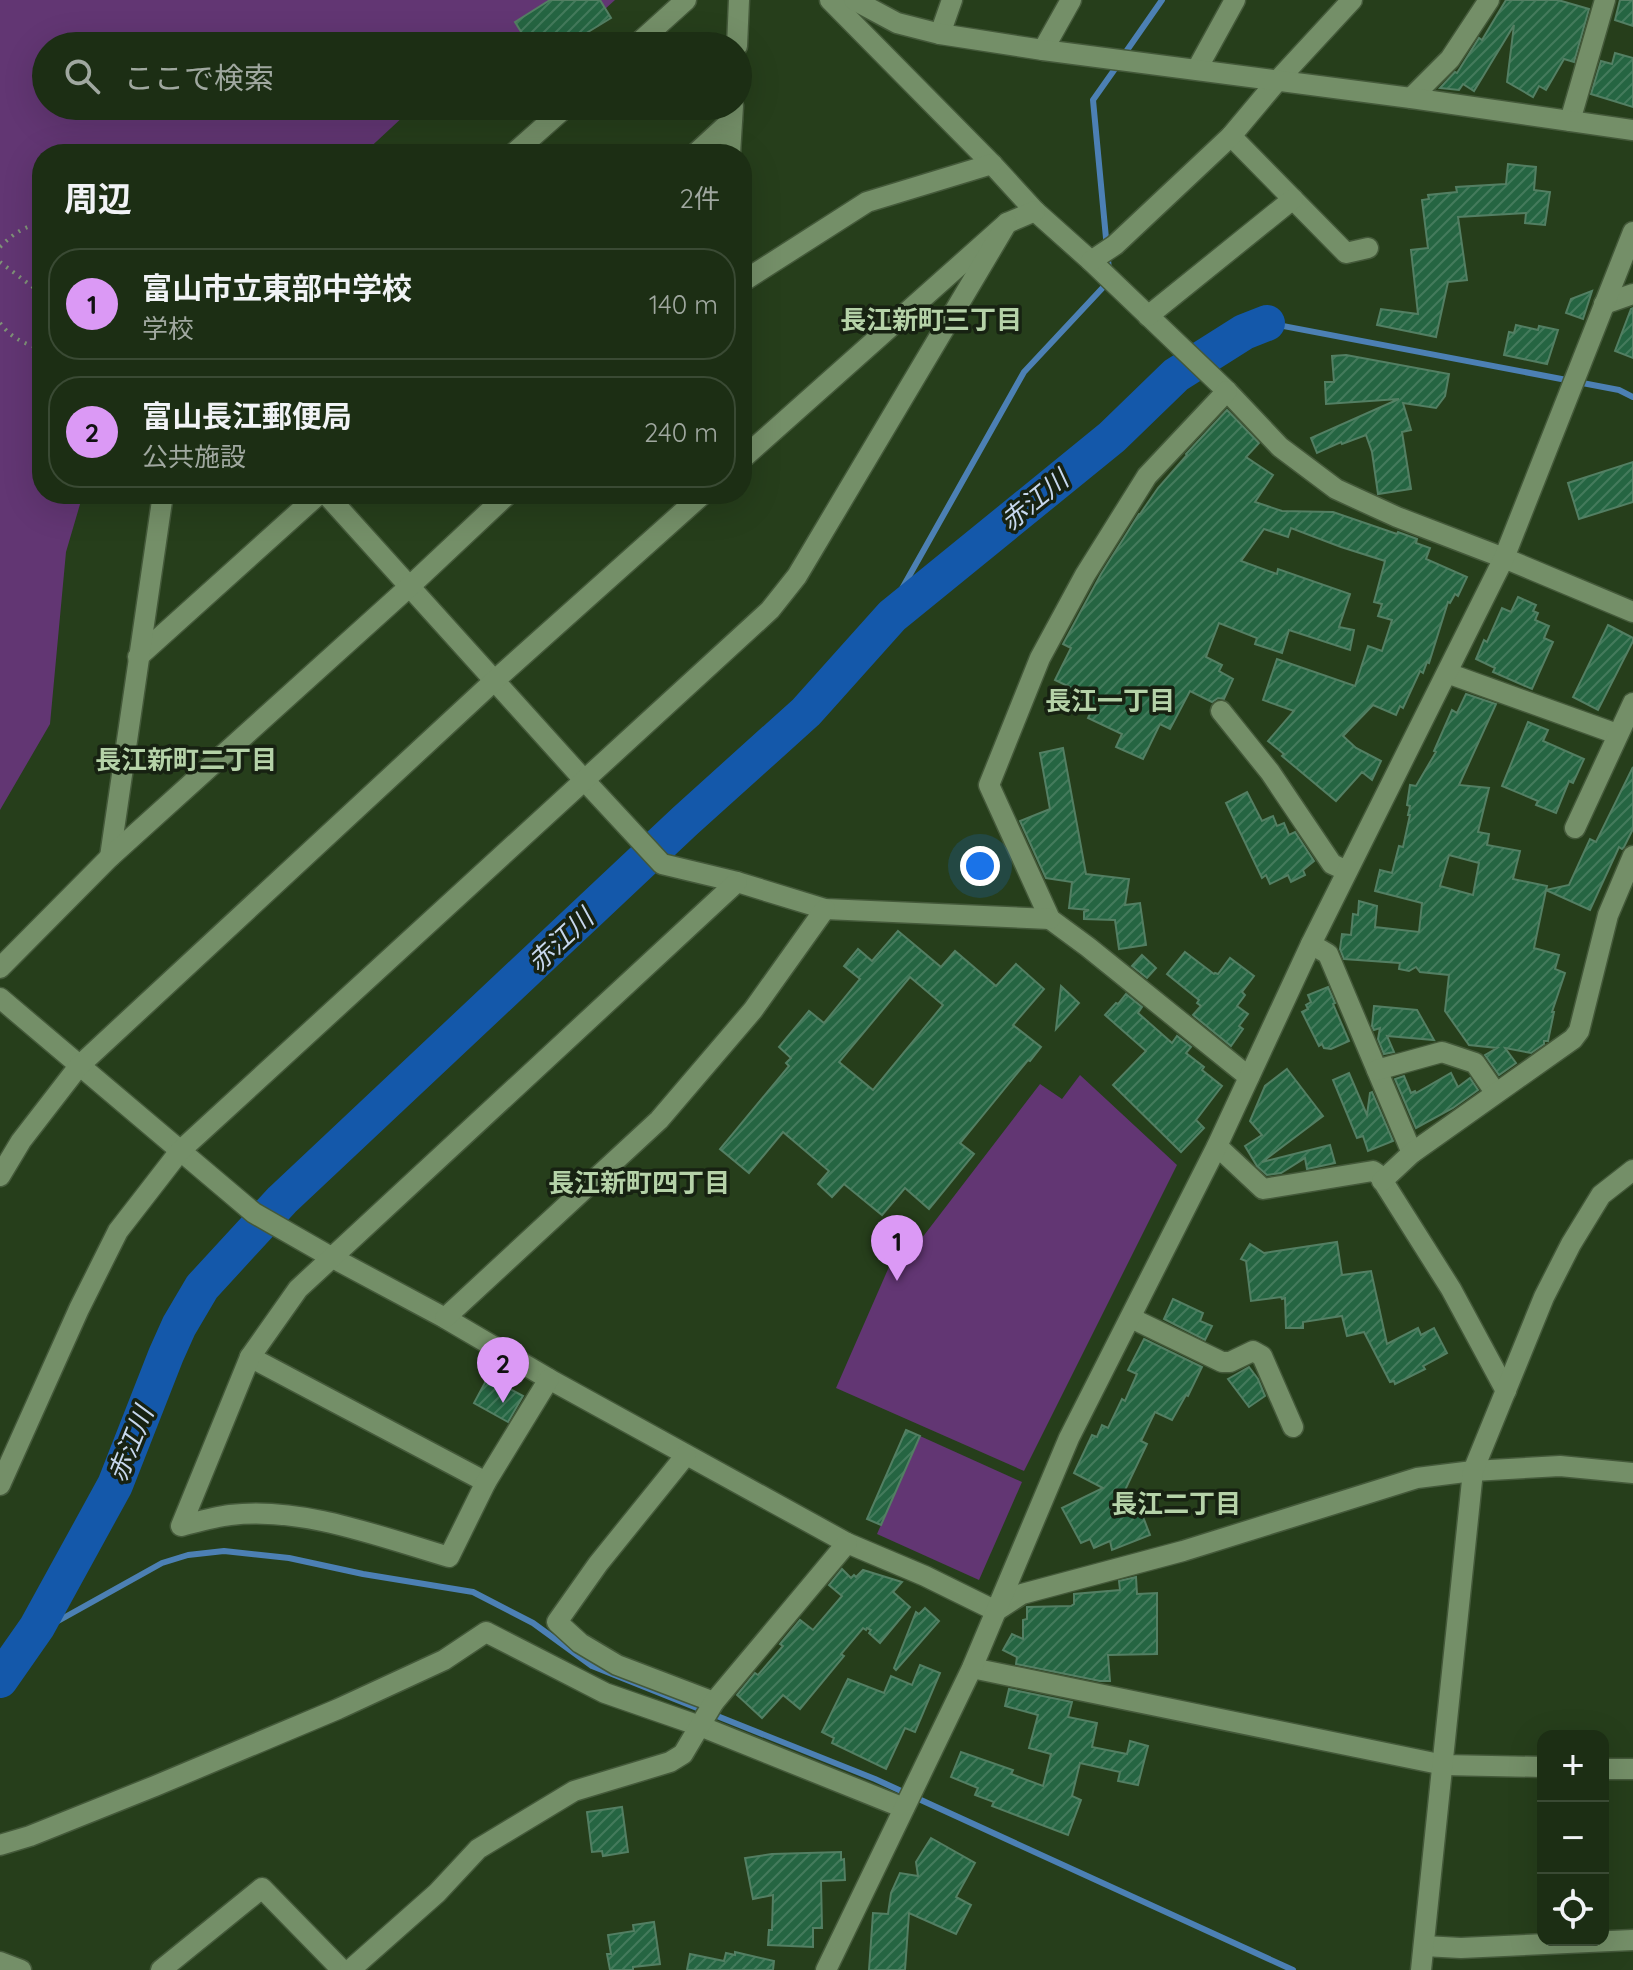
<!DOCTYPE html>
<html lang="ja">
<meta charset="utf-8">
<style>
body{margin:0;font-family:Quicksand,"Noto Sans JP",sans-serif;background:#293a22;color:#f1f3f6}
.controls{position:absolute;right:24px;bottom:24px;display:grid;overflow:hidden;border-radius:16px;box-shadow:0 8px 32px #0002}
.controls button{width:72px;height:72px;display:grid;place-items:center;padding:0;border:0;border-bottom:2px solid #3a4a34;background:#1c2e14;color:#f1f3f6;font:40px sans-serif}
.you{position:absolute;left:980px;top:866px;width:28px;height:28px;margin:-20px;border:6px solid #fff;border-radius:50%;background:#1a73e8;box-shadow:0 0 0 12px #1a73e833}
.badge{display:grid;place-items:center;width:52px;height:52px;border-radius:50%;background:#db99f5;color:#111;font-size:26px;font-weight:700}
.pin{position:absolute;translate:-50% -66px;filter:drop-shadow(0 2px 4px #0008)}
.pin::after{content:'';position:absolute;top:42px;width:28px;height:24px;background:inherit;clip-path:polygon(0 0,100% 0,50% 100%)}
.list{margin:0;padding:0;list-style:none}
h2{display:flex;justify-content:space-between;align-items:center;height:104px;margin:0;padding:0 32px;font-size:34px}
h2 small{font-size:26px;font-weight:400;color:#a0a8a0}
.list li{display:grid;grid-template-columns:52px 1fr auto;gap:24px;align-items:center;box-sizing:border-box;height:112px;margin:0 16px 16px;padding:0 16px;border:2px solid #3a4a34;border-radius:32px}
.list b{display:block;font-size:30px;white-space:nowrap}
.list p{margin:0;font-size:26px;white-space:nowrap;color:#a0a8a0}
.list em{font-size:26px;font-style:normal;color:#a0a8a0}
.icon{flex:none;width:44px;height:44px;fill:none;stroke:currentColor;stroke-width:2;stroke-linecap:round;stroke-linejoin:round}
.map{position:relative;flex:none;width:1633px;height:1970px;overflow:hidden}
.search{position:absolute;background:#1c2e14;box-shadow:0 8px 32px #0002;left:32px;top:32px;width:720px;height:88px;display:flex;align-items:center;gap:20px;box-sizing:border-box;padding:0 28px;border-radius:44px;color:#a0a8a0;font-size:30px}
.panel{position:absolute;background:#1c2e14;box-shadow:0 8px 32px #0002;left:32px;top:144px;width:720px;height:360px;border-radius:32px}
.map>svg:first-child{display:block}
</style>
<div class="map">
<svg width="1633" height="1970" viewBox="0 0 1633 1970">
<defs>
<pattern id="building-hatch" width="6" height="6" patternUnits="userSpaceOnUse" patternTransform="scale(2)"><rect width="6" height="6" fill="#256542"/><path d="M-1 1l2-2M0 6l6-6M5 7l2-2" fill="none" stroke="#447b5c"/></pattern>
</defs>
<rect width="100%" height="100%" fill="#263e1b"/>
<g fill="#623673">
<path d="M0,0H615L564,46H46V106H432L405,115L363,154H42V494H83L66,552L50,724L0,810Z"/>
<path d="M1080,1075L1177,1165L1024,1471L836,1388L899,1244L915,1247L1040,1084L1062,1099Z"/>
<path d="M920,1436L1022,1482L979,1580L877,1534Z"/>
</g>
<g fill="none" stroke-linecap="round" stroke-linejoin="round">
<g stroke="#4c80b4" stroke-width="6">
<path d="M1123,56L1162,0"/>
<path d="M1109,270L1093,100L1117,66"/>
<path d="M1267,323L1619,390L1633,397"/>
<path d="M892,616L899,594L1024,372L1109,281"/>
<path d="M37,1627L58,1621L162,1563L188,1555L224,1551L289,1558L363,1574L473,1592L533,1623L592,1666L875,1779L1293,1970"/>
</g>
<path stroke="#1458aa" stroke-width="36" d="M0,1680L37,1627L115,1485L166,1355L179,1326L202,1287L282,1200L685,821L806,712L892,616L1112,437L1176,375L1244,332L1267,323"/>
</g>
<g fill="url(#building-hatch)" stroke="#537f63" stroke-width="2" fill-rule="evenodd">
<path d="M550,0H600L611,18L565,46H530L515,22Z"/>
<path d="M1506,0H1558L1589,9L1574,62L1564,59L1546,90L1539,86L1533,97L1507,82L1514,25L1474,91L1463,84L1459,90L1440,88L1455,72L1457,73L1479,38L1482,40Z"/>
<path d="M1620,0H1633V26L1615,20Z"/>
<path d="M1615,53L1633,58V107L1591,94L1601,61L1612,64Z"/>
<path d="M1508,164L1536,167L1534,190L1550,192L1545,225L1525,223L1526,213L1458,217L1467,280L1448,282L1436,337L1377,325L1381,309L1418,314L1411,250L1428,248L1422,200L1429,199L1428,195L1457,192L1456,187L1506,184Z"/>
<path d="M1592,291L1583,319L1566,313L1571,299Z"/>
<path d="M1633,308V358L1615,351L1631,309Z"/>
<path d="M1516,325L1538,330L1539,326L1558,330L1547,364L1504,355L1509,332L1514,333Z"/>
<path d="M1346,355L1449,374L1445,396L1436,408L1403,403L1411,430L1402,432L1411,489L1378,494L1372,452L1366,435L1342,444L1341,442L1317,453L1311,438L1399,399L1326,404L1325,382H1334L1332,356Z"/>
<path d="M1227,410L1259,443L1246,457L1273,475L1255,502L1282,511L1333,512L1397,534L1398,532L1417,539L1416,543L1430,548L1426,559L1467,577L1458,596L1455,594L1450,603L1448,602L1429,663L1427,662L1423,673L1420,671L1403,708L1400,706L1396,715L1373,705L1343,736L1356,748L1381,761L1372,780L1362,772L1336,801L1282,756L1284,754L1268,741L1294,711L1263,700L1277,659L1355,686L1368,646L1382,651L1392,620L1378,616L1382,604L1374,602L1385,561L1341,547L1291,528L1288,537L1264,529L1241,561L1277,574L1278,569L1350,594L1339,627L1354,630L1350,650L1289,630L1282,653L1255,644L1257,638L1219,623L1206,657L1222,665L1219,671L1233,679L1224,699L1218,698L1212,702L1190,691L1170,729L1160,724L1143,759L1116,747L1122,734L1088,718L1092,710L1076,704L1065,692L1070,687L1055,680L1071,648L1063,644L1101,574L1139,514H1140L1158,488L1187,455L1186,454Z"/>
<path d="M1633,462V502L1579,519L1568,483Z"/>
<path d="M1518,597L1536,605L1533,611L1538,613L1535,620L1549,626L1544,638L1553,642L1532,689L1493,672L1495,668L1476,659L1484,640L1487,642L1502,608L1511,612Z"/>
<path d="M1608,625L1633,638V641L1598,710L1573,697Z"/>
<path d="M1466,694L1496,704L1459,785L1489,788L1478,832L1489,834L1487,845L1520,851L1513,879L1547,886L1546,890L1569,885L1590,839L1596,842L1633,767V829L1624,847L1622,849L1619,847L1590,910L1546,890L1534,948L1559,955L1555,969L1565,973L1552,1012H1554L1548,1041H1544V1044L1531,1053L1505,1048L1516,1063L1499,1075L1485,1055L1497,1048L1469,1045L1445,1011L1449,975L1420,972L1416,967L1409,971L1399,969L1400,963L1344,959L1340,949L1342,934L1351,935L1353,914L1358,915L1359,901L1377,906L1375,927L1419,932L1422,903L1375,891L1380,870L1392,873L1399,846L1403,847L1410,815H1408L1410,806L1407,805L1410,785L1416,786L1436,752L1434,751L1452,710L1457,713ZM1449,855L1479,863L1473,895L1440,886Z"/>
<path d="M1528,722L1548,730L1543,741L1584,759L1573,783L1569,781L1556,813L1536,805L1538,801L1502,786Z"/>
<path d="M1063,748L1086,874L1129,879L1125,905L1140,903L1146,945L1119,949L1115,920L1084,919V912L1089,910L1069,908L1072,882L1046,878L1020,821L1050,809L1040,753Z"/>
<path d="M1247,792L1262,821L1273,816L1277,826L1284,823L1289,835L1295,832L1314,861L1303,870L1305,875L1291,882L1288,875L1270,884L1266,875L1262,878L1226,803Z"/>
<path d="M898,931L941,967L955,951L996,986L1016,964L1044,989L1013,1025L1041,1047L1030,1061L1028,1060L960,1143L974,1154L929,1209L905,1188L882,1215L844,1184L832,1197L818,1184L829,1171L783,1132L749,1173L720,1149L789,1066L786,1063L791,1058L779,1047L809,1011L824,1023L860,979L844,966L858,949L872,961ZM910,977L943,1005L873,1090L839,1062Z"/>
<path d="M1185,952L1214,974L1215,973L1218,974L1230,958L1254,976L1242,992L1245,995L1237,1006L1248,1014L1239,1026L1243,1029L1231,1046L1193,1015L1201,1006L1197,1003L1199,1000L1167,974Z"/>
<path d="M1142,955L1156,968L1147,978L1132,966Z"/>
<path d="M1061,986L1079,1003L1056,1029Z"/>
<path d="M1328,987L1335,1003L1333,1004L1349,1041L1331,1049L1324,1048L1322,1044L1319,1046L1302,1012L1308,1009L1306,1005L1311,1002L1308,995Z"/>
<path d="M1126,994L1142,1007L1138,1013L1172,1043L1177,1036L1191,1047L1186,1053L1204,1067L1202,1070L1222,1086L1196,1120L1204,1128L1181,1152L1113,1085L1146,1051L1105,1015L1116,1003L1118,1004Z"/>
<path d="M1374,1006L1417,1010L1434,1040L1387,1036L1394,1052L1384,1054L1378,1039L1380,1028L1374,1030L1372,1026Z"/>
<path d="M1287,1069L1323,1116L1262,1162L1330,1145L1335,1163L1307,1169L1305,1158L1281,1173L1267,1175L1257,1166L1245,1146L1262,1135L1250,1121L1265,1086Z"/>
<path d="M1349,1073L1367,1115L1370,1093L1372,1092L1393,1141L1368,1151L1363,1136L1357,1138L1333,1080Z"/>
<path d="M1451,1073L1458,1087L1470,1078L1478,1090L1453,1108L1416,1128L1395,1079L1404,1076L1411,1093L1415,1091L1416,1093Z"/>
<path d="M1337,1242L1342,1275L1371,1271L1387,1344L1418,1328L1421,1335L1434,1328L1447,1353L1423,1366L1425,1369L1395,1384L1394,1381L1390,1382L1364,1332L1347,1336L1342,1316L1303,1322V1328H1286L1285,1298L1282,1299L1281,1297L1251,1301L1246,1261L1241,1259L1250,1244L1264,1253Z"/>
<path d="M1173,1299L1203,1313L1200,1321L1212,1326L1205,1340L1164,1319Z"/>
<path d="M1144,1339L1202,1367L1188,1396L1186,1395L1172,1420L1155,1412L1141,1441L1147,1444L1125,1490L1134,1511L1140,1509L1150,1535L1112,1550L1110,1541L1094,1548L1090,1539L1081,1543L1062,1508L1103,1488L1074,1473L1092,1435L1097,1437L1102,1425L1108,1428L1122,1399L1125,1401L1137,1374L1128,1370Z"/>
<path d="M1249,1367L1258,1379L1265,1396L1249,1407L1228,1379Z"/>
<path d="M488,1377L523,1396L508,1422L474,1403Z"/>
<path d="M906,1430L920,1436L881,1525L867,1519Z"/>
<path d="M842,1569L851,1578L854,1575L856,1577L863,1570L902,1582L893,1592L910,1607L880,1643L869,1633L871,1630L867,1628L866,1630L863,1628L841,1654L844,1656L800,1709L783,1695L762,1718L737,1695L755,1673L758,1675L783,1646L780,1644L800,1620L813,1630L842,1596L829,1585Z"/>
<path d="M1136,1577L1137,1594L1157,1593V1654L1108,1655L1110,1681H1100L1016,1664L1017,1657L1003,1650L1012,1634L1023,1639V1620L1027,1619V1607L1071,1606L1074,1604V1594L1120,1590L1119,1581Z"/>
<path d="M925,1608L939,1621L896,1670L894,1668L916,1612L919,1614Z"/>
<path d="M920,1665L940,1673L915,1732L905,1728L886,1769L832,1743L834,1738L822,1732L848,1679L884,1693L891,1676L912,1685Z"/>
<path d="M1009,1689L1072,1702L1068,1717L1097,1723L1092,1747L1127,1754L1130,1741L1148,1746L1138,1785L1118,1781L1120,1772L1080,1763L1072,1796L1081,1800L1068,1835L992,1806L994,1802L975,1795L978,1788L951,1777L961,1752L1013,1770L1011,1774L1043,1786L1051,1754L1029,1748L1038,1715L1005,1706Z"/>
<path d="M622,1807L628,1852L603,1856L602,1851L592,1852L587,1812Z"/>
<path d="M931,1838L975,1863L956,1897L971,1905L956,1934L909,1913L905,1970H869L873,1913L888,1914L891,1893L900,1873L918,1876L916,1862Z"/>
<path d="M841,1852V1860L844,1859L845,1880L821,1881L822,1928H813V1947L768,1945L769,1930H772L773,1895L753,1899L745,1858L772,1854Z"/>
<path d="M654,1922L660,1964L633,1967V1970H610L607,1954H611L608,1935L634,1931L633,1925Z"/>
<path d="M735,1952L774,1961L773,1970H687L690,1954L724,1961L726,1953L735,1955Z"/>
</g>
<g fill="none" stroke-linecap="round" stroke-linejoin="round">
<defs>
<g id="minor">
<path d="M830,0L992,164L1035,211L1091,261L1227,391L1280,447L1336,489L1397,517L1504,558L1633,612"/>
<path d="M940,34L952,0"/>
<path d="M635,46L686,0"/>
<path d="M737,46L739,0"/>
<path d="M1043,50L1071,0"/>
<path d="M1197,69L1235,0"/>
<path d="M1411,98L1450,59L1489,0"/>
<path d="M1570,121L1605,0"/>
<path d="M1231,136L1346,253L1368,248"/>
<path d="M513,154L567,106"/>
<path d="M695,154L732,120"/>
<path d="M730,154L733,106"/>
<path d="M1091,261L1115,245L1231,136L1278,80L1352,0"/>
<path d="M742,282L867,202L992,164"/>
<path d="M1604,304L1633,294"/>
<path d="M1148,316L1293,199"/>
<path d="M1227,391L1147,476L1085,575L1040,658L989,785L1050,919L1088,947L1249,1077"/>
<path d="M742,459L1007,223L1035,211"/>
<path d="M326,494L585,781L662,864L737,882L825,909L1050,919"/>
<path d="M138,657L319,494"/>
<path d="M1447,673L1617,734"/>
<path d="M1221,711L1270,772L1332,864L1347,871"/>
<path d="M1575,828L1633,703"/>
<path d="M110,857L163,494"/>
<path d="M1311,944L1328,954L1412,1153"/>
<path d="M0,968L110,857L409,587L508,494"/>
<path d="M0,998L254,1213L331,1257L445,1318L549,1379L847,1543L925,1576L996,1611L1022,1594L1183,1551L1417,1478L1473,1471L1560,1466L1633,1473"/>
<path d="M1377,1070L1442,1052L1475,1063L1495,1092"/>
<path d="M1217,1146L1263,1189L1373,1171L1379,1175L1451,1289L1506,1391"/>
<path d="M0,1176L21,1141L79,1066L494,681L703,494"/>
<path d="M1382,1181L1412,1153L1573,1039L1579,1031L1608,915L1633,856"/>
<path d="M445,1318L659,1120L753,1010L825,909"/>
<path d="M1131,1318L1222,1362H1230L1253,1351L1262,1356L1293,1427"/>
<path d="M250,1357L486,1482"/>
<path d="M549,1379L486,1482L449,1557C381,1537 301,1506 230,1515C214,1517 197,1522 181,1526L250,1357L298,1289L737,882"/>
<path d="M686,1455L598,1564L557,1622L580,1643L617,1665L714,1702"/>
<path d="M0,1485L79,1309L118,1231L180,1151L770,610L797,576L1007,223"/>
<path d="M972,1668L1444,1765L1543,1767"/>
<path d="M1603,1769H1633"/>
<path d="M0,1845L30,1836L155,1786L338,1709L444,1660L486,1632L605,1693L700,1726L904,1808"/>
<path d="M1424,1946L1461,1948L1633,1940"/>
<path d="M0,1962L21,1970"/>
<path d="M161,1970L262,1888L342,1970"/>
<path d="M350,1970L437,1893L478,1849L574,1791L670,1762L683,1754L714,1702L847,1543"/>
<path d="M1421,1970L1473,1471L1544,1297L1571,1244L1601,1195L1633,1170"/>
</g>
<g id="tertiary">
<path d="M854,0L897,23L940,34L1043,50L1411,98L1633,130"/>
<path d="M826,1970L972,1668L1069,1438L1217,1146L1311,944L1504,558L1633,232"/>
</g>
</defs>
<use href="#minor" stroke="#44593a" stroke-width="23"/>
<use href="#tertiary" stroke="#44593a" stroke-width="23"/>
<g stroke="#7f9277" stroke-width="4" stroke-dasharray="2 6" stroke-linecap="butt">
<path d="M0,247C13,234 24,226 42,223"/>
<path d="M0,262L42,294"/>
<path d="M0,323C11,338 25,344 42,349"/>
</g>
<use href="#minor" stroke="#748f68" stroke-width="20"/>
<use href="#tertiary" stroke="#748f68" stroke-width="20"/>
</g>
<g text-anchor="middle" dominant-baseline="central" stroke-width="7" stroke-linejoin="round" paint-order="stroke">
<g font-size="26" font-weight="bold" fill="#b5d2a8" stroke="#172212">
<text x="931" y="319">長江新町三丁目</text>
<text x="1110" y="700">長江一丁目</text>
<text x="186" y="759">長江新町二丁目</text>
<text x="639" y="1182">長江新町四丁目</text>
<text x="1176" y="1503">長江二丁目</text>
</g>
<g font-size="26" font-style="italic" fill="#c7d7ed" stroke="#172212">
<text transform="translate(1034 500) rotate(-39)">赤江川</text>
<text transform="translate(560 940) rotate(-43)">赤江川</text>
<text transform="translate(130 1444) rotate(-68)">赤江川</text>
</g>
</g>
</svg>
<div class="controls">
<button>+</button>
<button>−</button>
<button><svg class="icon" aria-label="locate" viewBox="0 0 24 24"><circle cx="12" cy="12" r="6"/><path d="M12 2v4M12 18v4M2 12h4M18 12h4"/></svg></button>
</div>
<div class="you"></div>
<div class="pin badge" style="left:897px;top:1281px">1</div>
<div class="pin badge" style="left:503px;top:1403px">2</div>
<div class="search"><svg class="icon" aria-label="search" viewBox="0 0 24 24"><circle cx="10" cy="10" r="6"/><path d="M15 15l6 6"/></svg>ここで検索</div>
<section class="panel">
<h2>周辺<small>2件</small></h2>
<ul class="list">
<li><span class="badge">1</span><div><b>富山市立東部中学校</b><p>学校</p></div><em>140 m</em></li>
<li><span class="badge">2</span><div><b>富山長江郵便局</b><p>公共施設</p></div><em>240 m</em></li>
</ul>
</section>
</div>
